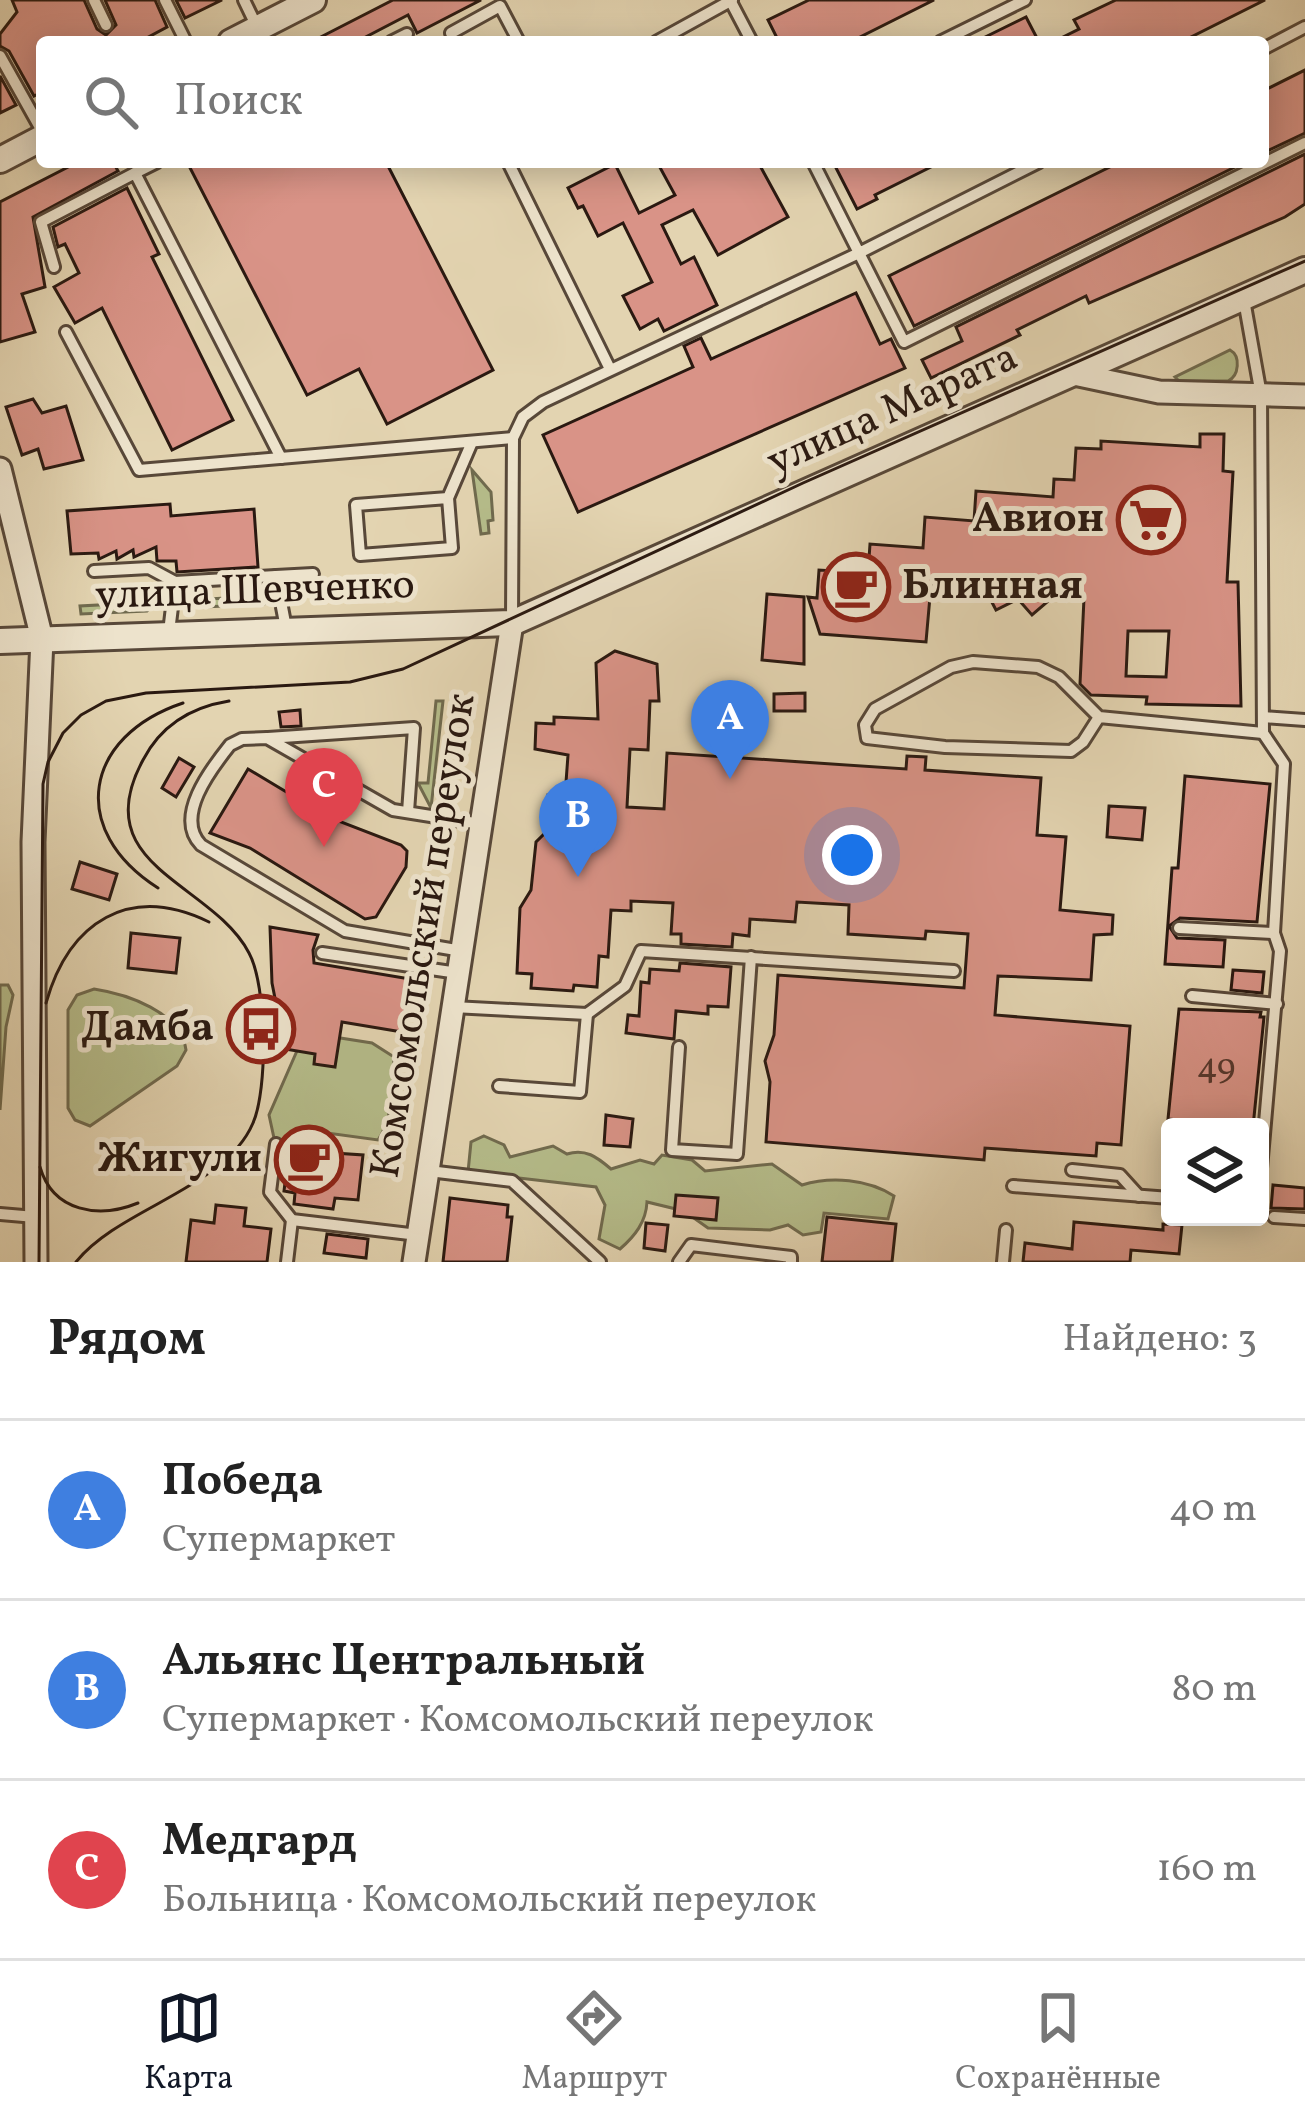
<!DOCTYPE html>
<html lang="ru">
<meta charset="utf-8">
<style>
body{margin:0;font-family:Vollkorn,serif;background:#f2f2f2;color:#222}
.controls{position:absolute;right:36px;bottom:36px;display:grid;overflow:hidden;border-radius:12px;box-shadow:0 6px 30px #0003}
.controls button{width:108px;height:108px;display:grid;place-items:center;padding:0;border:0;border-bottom:3px solid #e0e0e0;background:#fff;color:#222;font:60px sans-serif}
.you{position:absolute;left:852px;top:855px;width:42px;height:42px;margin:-30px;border:9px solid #fff;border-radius:50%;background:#1a73e8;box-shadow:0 0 0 18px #1a73e833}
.badge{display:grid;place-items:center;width:78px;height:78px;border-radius:50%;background:#111827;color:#fff;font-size:39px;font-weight:700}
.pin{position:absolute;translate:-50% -99px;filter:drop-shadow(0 3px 6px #0008)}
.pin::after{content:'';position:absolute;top:63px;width:42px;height:36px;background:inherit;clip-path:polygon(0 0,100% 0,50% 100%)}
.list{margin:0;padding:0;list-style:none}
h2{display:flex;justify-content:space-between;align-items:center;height:156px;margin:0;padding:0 48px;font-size:51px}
h2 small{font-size:39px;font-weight:400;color:#767676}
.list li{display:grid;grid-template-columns:78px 1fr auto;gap:36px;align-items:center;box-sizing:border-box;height:180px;padding:0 48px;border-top:3px solid #e0e0e0}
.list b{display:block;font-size:45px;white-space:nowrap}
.list p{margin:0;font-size:39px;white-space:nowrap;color:#767676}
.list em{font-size:39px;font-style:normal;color:#767676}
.icon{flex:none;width:66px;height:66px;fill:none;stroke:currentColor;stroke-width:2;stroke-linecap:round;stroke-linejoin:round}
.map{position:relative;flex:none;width:1305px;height:1262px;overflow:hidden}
.search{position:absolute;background:#fff;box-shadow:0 6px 30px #0003;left:36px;right:36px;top:36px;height:132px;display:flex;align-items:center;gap:30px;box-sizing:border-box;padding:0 42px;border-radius:12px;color:#767676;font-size:45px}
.sheet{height:696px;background:#fff}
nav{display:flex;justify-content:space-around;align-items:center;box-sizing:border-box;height:168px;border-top:3px solid #e0e0e0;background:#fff;font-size:33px;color:#767676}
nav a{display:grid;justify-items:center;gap:6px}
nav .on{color:#111827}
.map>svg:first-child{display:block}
</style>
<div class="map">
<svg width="1305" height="1262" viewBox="0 0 1305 1262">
<rect width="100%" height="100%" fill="#e3d4b1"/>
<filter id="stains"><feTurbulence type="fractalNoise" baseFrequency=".00167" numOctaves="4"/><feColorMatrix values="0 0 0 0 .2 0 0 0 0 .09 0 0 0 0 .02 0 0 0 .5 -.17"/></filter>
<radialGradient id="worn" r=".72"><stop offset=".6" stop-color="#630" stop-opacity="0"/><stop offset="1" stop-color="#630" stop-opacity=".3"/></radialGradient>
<g fill="#b5bc8a" stroke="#706a4e" stroke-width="3">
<path d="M1230,350C1241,356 1239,376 1228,381H1179L1175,377Z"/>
<path d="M472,470L491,492L493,520L488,521L489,533L481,534Z"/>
<path d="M272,595V600L264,604L204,607L194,600Z"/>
<path d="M156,602L147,611L81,614L80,606Z"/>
<path d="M436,701H443L431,808L418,783H428Z"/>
<path d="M0,985H8L13,995L6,1027L0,1110Z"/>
<path d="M94,989C127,994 181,1012 186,1050L177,1066L90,1126L75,1120L68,1108V1010L77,995Z"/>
<path d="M315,1034L372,1043L394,1057C392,1084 394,1117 378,1140L320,1132L296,1144L274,1138L269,1115L300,1044Z"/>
<path d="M484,1136L504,1145L510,1157L553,1146L567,1154C585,1148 597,1157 611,1169L640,1160L654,1164L662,1155L692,1160L705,1171L772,1164L802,1185C831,1176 868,1179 894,1196L888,1219L824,1213L821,1232L803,1235L788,1225L770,1230L708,1228L684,1211L647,1202C646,1222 635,1236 620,1249L599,1239L605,1205L596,1187L468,1172L471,1142Z"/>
</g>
<g fill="#d99387" stroke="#2a1911" stroke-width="3" fill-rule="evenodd">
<path d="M12,0H84L97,29L106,35L116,25L105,0H155L167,27L139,42H42V92L34,96L9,51L0,46V34L17,12Z"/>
<path d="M176,0H222L185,18Z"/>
<path d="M393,0H481L417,33L408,15L356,42H311Z"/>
<path d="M809,0H934L850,42H779L768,20Z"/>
<path d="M1116,0H1265L1181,42H1053L1079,29L1074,20Z"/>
<path d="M1026,17L1039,42H975Z"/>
<path d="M1305,70V133L1263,153V91Z"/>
<path d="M0,76L16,105L0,113Z"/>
<path d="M1305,154V204L1285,217L1089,303L1086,296L1017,330L1020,335L931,378L922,360L962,341L956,327Z"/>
<path d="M78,162H113L118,171L33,217L45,287L22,294L35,332L0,342V202Z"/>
<path d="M187,162H386L493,370L387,424L359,369L307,395Z"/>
<path d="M657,162H758L788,217L718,255L693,210L662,225L681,264L694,257L717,305L664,331L658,319L640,329L623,296L652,282L623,223L598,236L583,206L578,208L568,188L615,164L639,213L675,195Z"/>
<path d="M833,162H941L875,195L877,199L857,209Z"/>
<path d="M1120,162H1245L914,326L889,276Z"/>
<path d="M127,188L159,254L152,257L233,420L172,450L102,308L75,323L54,287L79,273L65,244L58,247L53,227Z"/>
<path d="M856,293L880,344L891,339L905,368L578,512L543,435L693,367L684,346L701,338L711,359Z"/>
<path d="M33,399L42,413L66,406L83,460L44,469L38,449L22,455L6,407Z"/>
<path d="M1200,434H1224L1223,471L1233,472L1227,582H1238L1241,706L1146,704L1147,697L1091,695L1080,684L1084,598L1061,590L1032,615L1018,599L996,610L985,589L931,585L926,642L820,634L808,597L817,598L819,570L868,573L870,544L923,548L925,517L974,521L976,491L1053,497L1054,479L1074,480L1076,448L1101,449V441L1200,447ZM1128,631H1169L1166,677L1126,676Z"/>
<path d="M170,504L171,516L254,509L258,567L177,572L176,561H157L156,547L134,557L133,550L117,559L116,551L99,559L98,553L71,554L67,511Z"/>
<path d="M767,594L804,597V664L762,660Z"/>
<path d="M615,651L657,664L659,701H650L648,750L630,749L627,807L664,809L667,753L906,769L907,756L926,757L925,770L1041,778L1037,835L1066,837L1060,910L1113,915L1112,934L1094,935L1091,980L998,976L995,1015L1130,1026L1121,1145L1097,1143L1096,1156L985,1148L984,1160L766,1142L770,1082L765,1061L774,1035L778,975L964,988L968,934L926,931L925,939L848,934L849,905L797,902L795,922L750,919L749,936L733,934L732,947L681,944V934H671L673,903L631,901V911L611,910L608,957L599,956L597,987L574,985L573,991L531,988L532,974L517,973L520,908L531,890L536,842L546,832L548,795L565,796L568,755L535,749L536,723L554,724V717L598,719L596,663Z"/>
<path d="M805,693V711H774V694Z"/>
<path d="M300,710L301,726L281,727L279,712Z"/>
<path d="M179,758L194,767L176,797L162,788Z"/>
<path d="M248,769L328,817L401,845L407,851L406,867L376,917L365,919L250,848L210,833Z"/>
<path d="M1185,776L1270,784L1257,922L1180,918L1169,926L1177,938L1225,940L1223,967L1165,964L1172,868H1178Z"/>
<path d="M1109,806L1145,808L1142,840L1107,837Z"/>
<path d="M80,862L117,874L109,900L72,889Z"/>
<path d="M270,927L318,935L313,950L314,963L410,979L402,1032L342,1022L335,1067L314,1064L315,1054L285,1049L272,983Z"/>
<path d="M131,933L180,938L176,973L128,968Z"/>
<path d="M680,963L731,967L728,1007L708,1006V1014L676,1011L674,1039L626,1033L628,1015L639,1016L641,982L649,983L650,969L679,971Z"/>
<path d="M1233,970L1264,972L1262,993L1231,990Z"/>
<path d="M1179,1009L1261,1012L1260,1017H1264L1253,1127L1168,1119Z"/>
<path d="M606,1115L633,1119L630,1147L604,1145Z"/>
<path d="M289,1150L363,1155L358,1200L335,1198L333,1209L294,1204L295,1193L284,1191Z"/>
<path d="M1273,1185L1305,1188V1209L1271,1208Z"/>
<path d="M676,1195L718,1198L716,1220L674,1216Z"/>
<path d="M450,1198L508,1205L507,1217H512L507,1262H443Z"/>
<path d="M216,1205L246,1208L244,1226L271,1229L267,1262H186L191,1220L214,1223Z"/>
<path d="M827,1217L896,1224L892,1262H822Z"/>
<path d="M1074,1222L1163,1230V1224L1182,1225L1179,1254L1131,1250L1130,1262H1023L1025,1243L1072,1249Z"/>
<path d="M646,1223L668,1225L665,1251L644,1248Z"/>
<path d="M327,1234L368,1239L366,1258L324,1253Z"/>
</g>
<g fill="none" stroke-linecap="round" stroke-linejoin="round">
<defs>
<g id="service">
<path d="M94,0L106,25"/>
<path d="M165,0L186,42"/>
<path d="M244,0L256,25"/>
<path d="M730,0L752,42"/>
<path d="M451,33L500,6L519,42"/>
<path d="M391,42L407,34"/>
<path d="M656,42L732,0"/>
<path d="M940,42L1025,0"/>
<path d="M1263,49L1305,27"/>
<path d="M0,56L42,131"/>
<path d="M508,162L610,369"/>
<path d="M813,162L859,253L1039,162"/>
<path d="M135,173L157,162"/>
<path d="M54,267L41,222L135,173L281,458"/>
<path d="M1244,300L1261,395L1263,733L1284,764L1274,933L1280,951L1260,1180"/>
<path d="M66,332L139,470L513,438"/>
<path d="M448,498L356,505L360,555L452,548L448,498L472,442"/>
<path d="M94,571L149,568L175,582L276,576L286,628"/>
<path d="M276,576L313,574"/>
<path d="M512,619L513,438L523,417L543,402L859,253L904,342L1305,143"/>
<path d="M169,632L175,582"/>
<path d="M1099,717L1083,742L1071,751L945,747L867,738L865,725L875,709L951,667L973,662L1038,667L1059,677L1099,717L1263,733"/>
<path d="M1263,717L1305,720"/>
<path d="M268,738L414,728L408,812"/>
<path d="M1179,928L1274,933"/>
<path d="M462,951L345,931L201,845C174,817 210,770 230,745L242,739L267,738L393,810L481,824"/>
<path d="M322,953L458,973"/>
<path d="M1192,996L1277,1004"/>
<path d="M453,1007L587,1014L625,986L641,951L954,971"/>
<path d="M679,1047L672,1150L737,1154L751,957"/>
<path d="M499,1086L580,1092L587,1014"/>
<path d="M276,1144L270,1192L292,1220L418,1235"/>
<path d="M1072,1170L1120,1175L1139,1196"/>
<path d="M429,1171L512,1181L600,1262"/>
<path d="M1013,1186L1170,1198"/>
<path d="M0,1214L35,1217"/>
<path d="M1274,1217L1305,1219"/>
<path d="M287,1262L292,1220"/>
<path d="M679,1262L691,1245L791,1257V1262"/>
<path d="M1003,1262L1006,1230"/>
</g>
<g id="minor">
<path d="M1074,374L1159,392L1305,396"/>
<path d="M0,469L42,639L33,842L36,1262"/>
<path d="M414,1262L512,623"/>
</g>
<g id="tertiary">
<path d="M231,42L313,0"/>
<path d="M0,160L42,138"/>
<path d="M0,641L512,623L1305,270"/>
</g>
</defs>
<use href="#service" stroke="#584839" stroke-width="16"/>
<use href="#minor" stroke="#584839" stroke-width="27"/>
<use href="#tertiary" stroke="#584839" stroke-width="30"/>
<use href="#service" stroke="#ede3cc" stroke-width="10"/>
<use href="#minor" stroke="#ede3cc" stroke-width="21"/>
<use href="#tertiary" stroke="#ede3cc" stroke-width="24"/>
<g stroke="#2a1911" stroke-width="3">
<path d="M158,888C67,830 84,736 183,703"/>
<path d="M46,1003C69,922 129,883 209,922"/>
<path d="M40,1167C53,1212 99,1219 138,1203"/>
<path d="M39,1262L43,784L48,762L63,733L81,715L106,701L146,693L350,682L403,669L803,483L1305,261"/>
<path d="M76,1262C119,1208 225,1189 253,1123C268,1089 267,986 249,953C212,882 85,867 143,760C161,725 192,707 229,701"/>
</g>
</g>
<defs>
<symbol id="supermarket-ring" viewBox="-11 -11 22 22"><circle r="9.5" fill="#ede3cc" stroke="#8f2418" stroke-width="1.5"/><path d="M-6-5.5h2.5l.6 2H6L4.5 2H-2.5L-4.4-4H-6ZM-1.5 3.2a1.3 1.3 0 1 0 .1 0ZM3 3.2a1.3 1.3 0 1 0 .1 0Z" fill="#8f2418"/></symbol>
<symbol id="cafe-ring" viewBox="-11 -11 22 22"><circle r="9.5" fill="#ede3cc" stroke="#8f2418" stroke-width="1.5"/><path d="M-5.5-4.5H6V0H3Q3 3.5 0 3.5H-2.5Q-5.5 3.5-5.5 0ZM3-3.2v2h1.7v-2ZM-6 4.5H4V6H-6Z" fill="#8f2418"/></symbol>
<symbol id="bus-ring" viewBox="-11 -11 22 22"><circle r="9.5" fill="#ede3cc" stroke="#8f2418" stroke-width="1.5"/><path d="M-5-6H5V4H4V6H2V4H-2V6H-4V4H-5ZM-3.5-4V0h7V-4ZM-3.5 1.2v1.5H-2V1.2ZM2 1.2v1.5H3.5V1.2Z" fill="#8f2418"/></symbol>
</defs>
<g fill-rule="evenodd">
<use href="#supermarket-ring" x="1113" y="482" width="76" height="76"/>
<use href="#cafe-ring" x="818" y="549" width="76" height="76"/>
<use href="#bus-ring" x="223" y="991" width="76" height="76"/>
<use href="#cafe-ring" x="271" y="1122" width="76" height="76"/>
</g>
<g text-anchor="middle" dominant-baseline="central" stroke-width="10" stroke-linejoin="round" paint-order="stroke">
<g font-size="36" fill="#56382e">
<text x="1216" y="1068">49</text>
</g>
<g font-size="42" fill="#2a1911" stroke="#ede3cc">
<text transform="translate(893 411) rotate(-24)">улица Марата</text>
<text transform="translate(255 592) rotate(-2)">улица Шевченко</text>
<text transform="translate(425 936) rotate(-81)">Комсомольский переулок</text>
</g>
<g font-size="42" font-weight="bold" fill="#2a1911" stroke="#ede3cc" text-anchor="end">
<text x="1104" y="520">Авион</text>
<text x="902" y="587" text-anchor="start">Блинная</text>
<text x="214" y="1029">Дамба</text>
<text x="262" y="1160">Жигули</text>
</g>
</g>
<rect width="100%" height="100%" filter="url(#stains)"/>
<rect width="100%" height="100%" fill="url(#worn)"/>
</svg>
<div class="controls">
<button><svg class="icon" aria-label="layers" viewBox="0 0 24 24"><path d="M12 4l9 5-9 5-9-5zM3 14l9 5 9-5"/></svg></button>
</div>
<div class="you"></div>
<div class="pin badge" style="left:730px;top:779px;background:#3f7fe0">A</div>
<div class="pin badge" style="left:578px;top:877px;background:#3f7fe0">B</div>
<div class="pin badge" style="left:324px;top:847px;background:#e0444e">C</div>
<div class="search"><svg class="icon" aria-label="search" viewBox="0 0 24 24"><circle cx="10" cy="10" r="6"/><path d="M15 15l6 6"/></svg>Поиск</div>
</div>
<section class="sheet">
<h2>Рядом<small>Найдено: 3</small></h2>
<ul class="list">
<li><span class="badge" style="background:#3f7fe0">A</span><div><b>Победа</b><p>Супермаркет</p></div><em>40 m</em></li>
<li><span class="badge" style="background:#3f7fe0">B</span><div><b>Альянс Центральный</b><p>Супермаркет · Комсомольский переулок</p></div><em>80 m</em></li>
<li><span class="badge" style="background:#e0444e">C</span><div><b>Медгард</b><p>Больница · Комсомольский переулок</p></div><em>160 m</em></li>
</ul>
</section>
<nav>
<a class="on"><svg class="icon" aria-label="map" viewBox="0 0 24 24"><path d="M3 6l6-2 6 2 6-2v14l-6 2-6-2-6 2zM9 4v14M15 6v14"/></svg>Карта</a>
<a><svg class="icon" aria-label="directions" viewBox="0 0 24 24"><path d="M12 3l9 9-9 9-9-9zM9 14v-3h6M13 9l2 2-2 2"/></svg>Маршрут</a>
<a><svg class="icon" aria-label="saved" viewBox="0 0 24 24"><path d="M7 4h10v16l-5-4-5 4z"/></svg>Сохранённые</a>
</nav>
